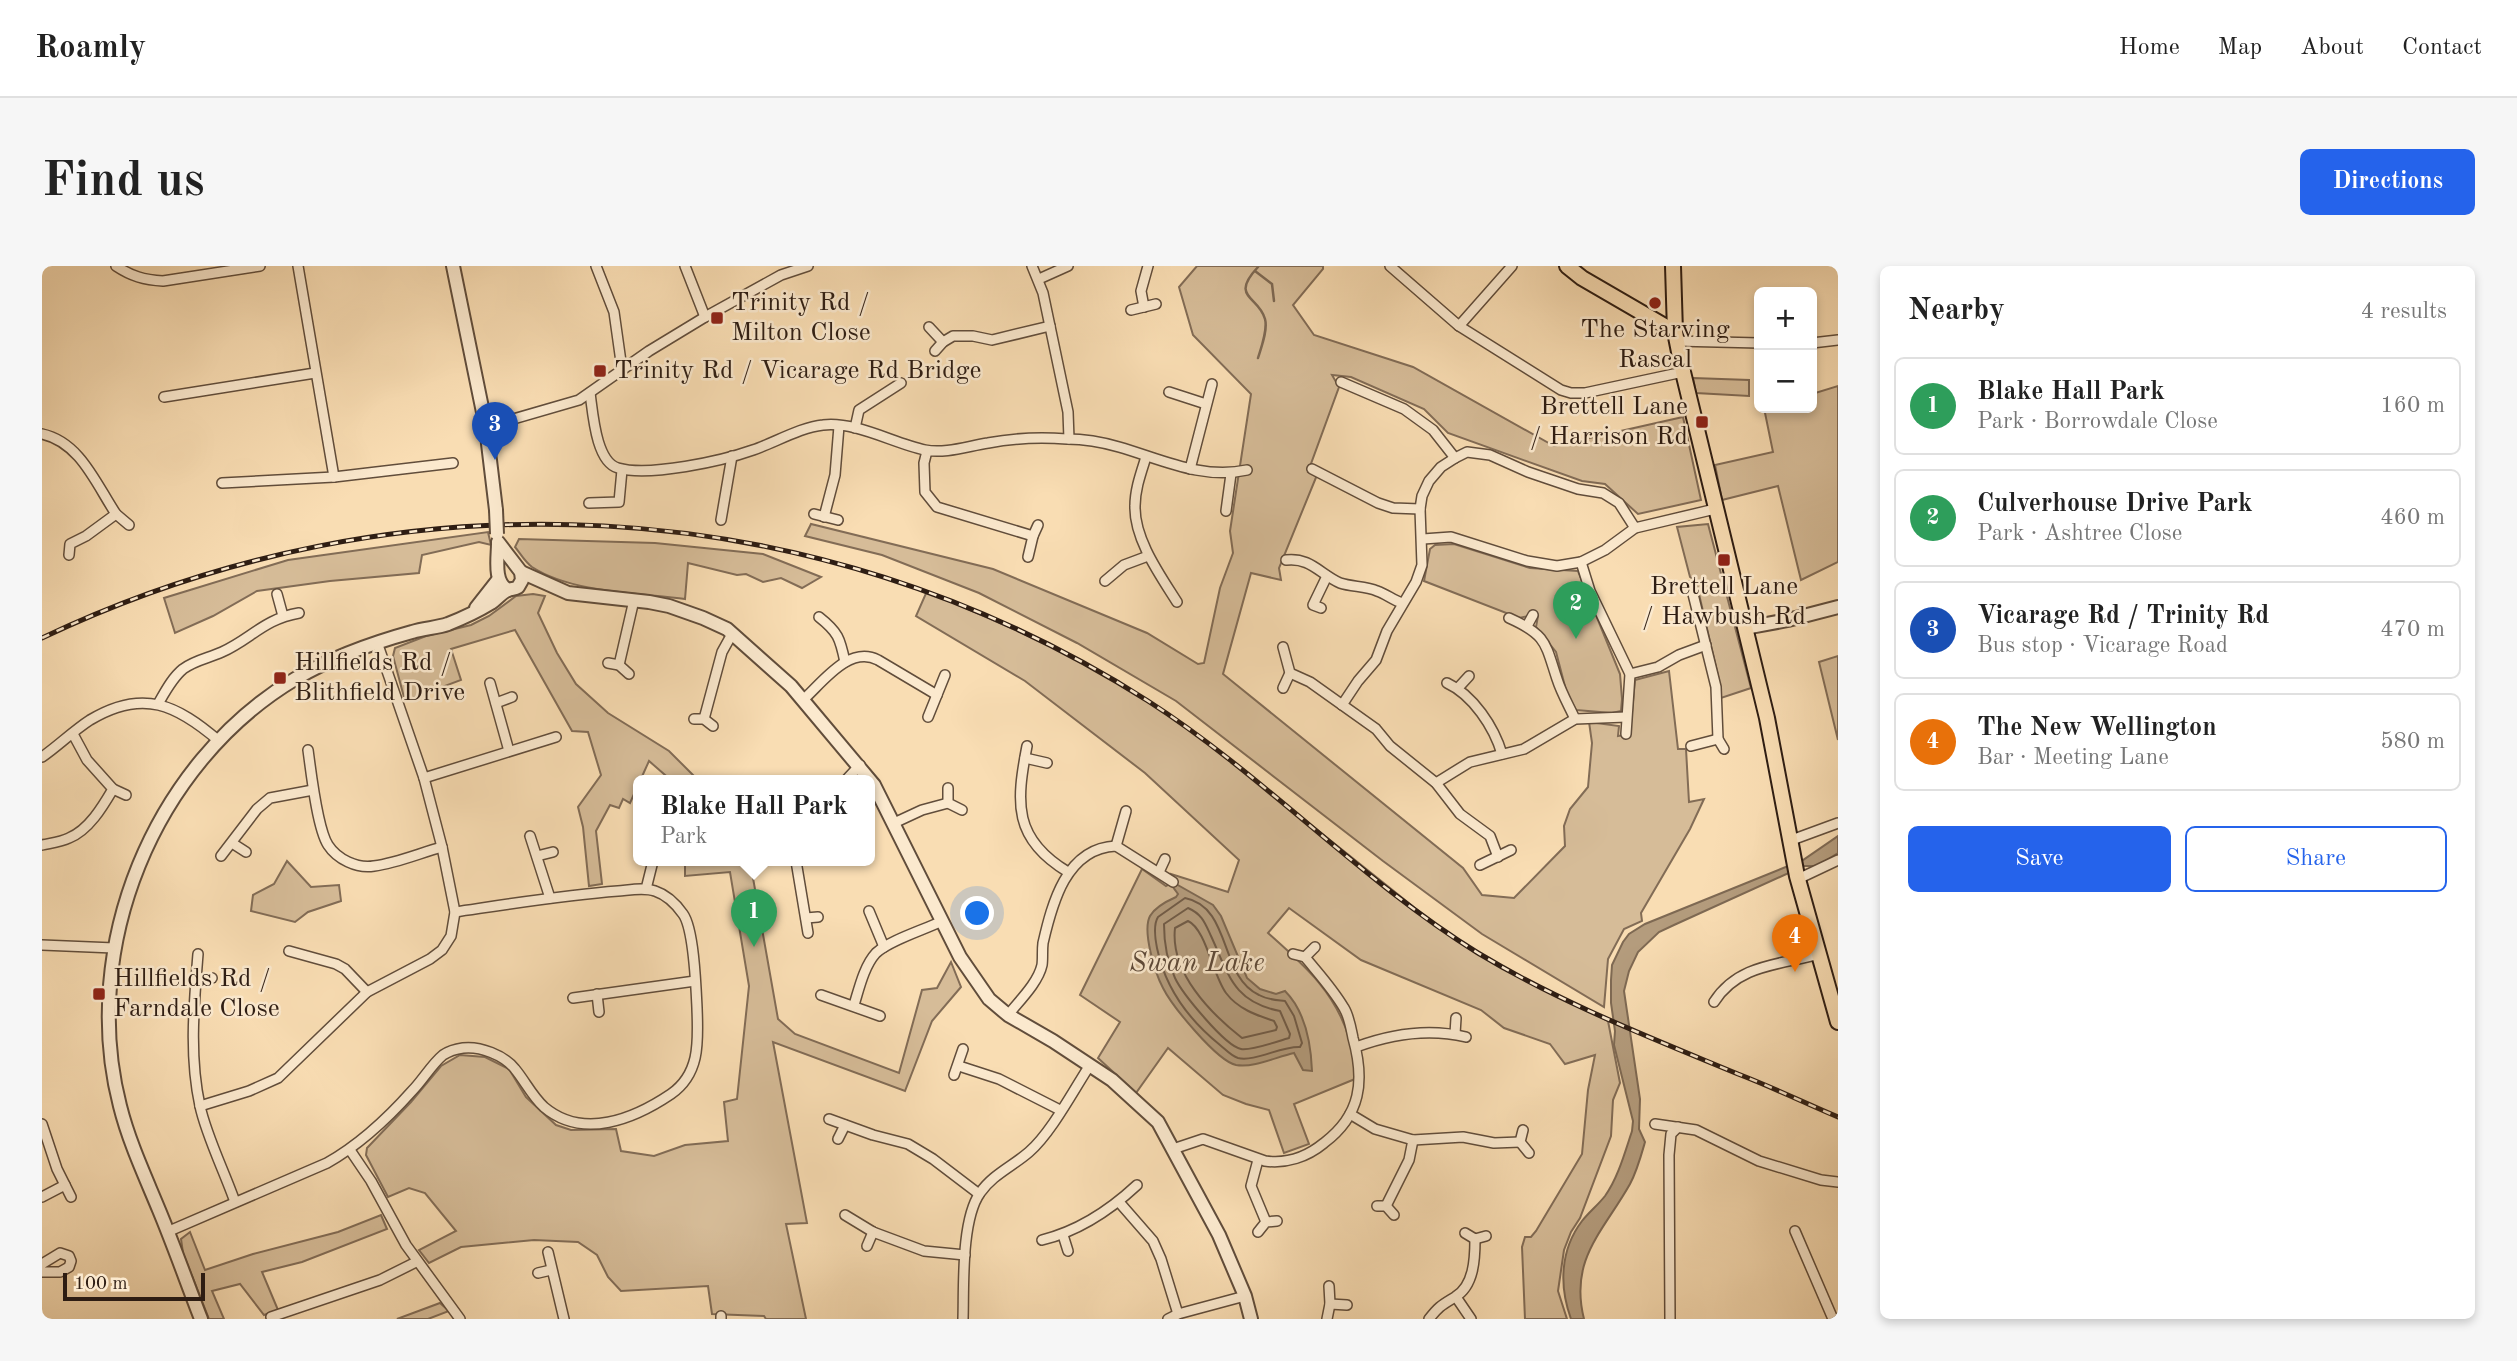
<!DOCTYPE html>
<meta charset="utf-8">
<style>
body{margin:0;font-family:"Old Standard TT",serif;background:#f6f6f6;color:#222}
.controls{position:absolute;right:21px;top:21px;display:grid;overflow:hidden;border-radius:10px;box-shadow:0 4px 10px #0003}
.controls button{width:63px;height:63px;display:grid;place-items:center;padding:0;border:0;border-bottom:2px solid #e0e0e0;background:#fff;color:#222;font:35px sans-serif}
.scale{position:absolute;left:21px;bottom:18px;width:142px;box-sizing:border-box;padding-left:7px;border:4px solid #2e1d13;border-top:0;font-size:19px;line-height:24px;white-space:nowrap;color:#2e1d13;-webkit-text-stroke:5px #fbe9ce;paint-order:stroke}
.you{position:absolute;left:936px;top:648px;width:24px;height:24px;margin:-18px;border:5px solid #fff;border-radius:50%;background:#1a73e8;box-shadow:0 0 0 10px #1a73e833}
.badge{display:grid;place-items:center;width:46px;height:46px;border-radius:50%;background:#2563eb;color:#fff;font-size:23px;font-weight:700}
.pin{position:absolute;translate:-50% -58px;filter:drop-shadow(0 2px 4px #0008)}
.pin::after{content:'';position:absolute;top:37px;width:24px;height:21px;background:inherit;clip-path:polygon(0 0,100% 0,50% 100%)}
.popup{position:absolute;left:591px;top:509px;width:242px;height:91px;box-sizing:border-box;display:grid;place-content:center;border-radius:10px;background:#fff;filter:drop-shadow(0 2px 5px #0005);font-size:23px;white-space:nowrap;color:#767676}
.popup b{font-size:26px;color:#222}
.popup::after{content:'';position:absolute;left:50%;top:100%;margin-left:-14px;border:14px solid transparent;border-top-color:#fff}
.list{margin:0;padding:0;list-style:none}
h2{display:flex;justify-content:space-between;align-items:center;height:91px;margin:0;padding:0 28px;font-size:30px}
h2 small{font-size:23px;font-weight:400;color:#767676}
.list li{display:grid;grid-template-columns:46px 1fr auto;gap:21px;align-items:center;box-sizing:border-box;height:98px;margin:0 14px 14px;padding:0 14px;border:2px solid #e0e0e0;border-radius:10px}
.list b{display:block;font-size:26px;white-space:nowrap}
.list p{margin:0;font-size:23px;white-space:nowrap;color:#767676}
.list em{font-size:23px;font-style:normal;color:#767676}
.actions{display:flex;gap:14px;padding:21px 28px}
.actions a{flex:1;padding:16px 0;border:2px solid #2563eb;border-radius:10px;text-align:center;font-size:24px;color:#2563eb}
.actions .main{background:#2563eb;color:#fff}
.map{position:relative;flex:none;width:1796px;height:1053px;overflow:hidden;border-radius:10px}
header{display:flex;align-items:center;gap:42px;box-sizing:border-box;height:98px;padding:0 35px;background:#fff;border-bottom:2px solid #e0e0e0}
header strong{font-size:33px}
nav{display:flex;gap:38px;margin-inline-start:auto;font-size:24px}
.intro{display:flex;align-items:center;justify-content:space-between;box-sizing:border-box;height:168px;padding:0 42px}
h1{margin:0;font-size:49px}
.button{padding:18px 32px;border-radius:10px;background:#2563eb;color:#fff;font-size:24px;font-weight:700}
main{display:flex;gap:42px;padding:0 42px}
aside{flex:1;background:#fff;border-radius:10px;box-shadow:0 4px 10px #0003}
.map>svg:first-child{display:block}
</style>
<header>
<strong>Roamly</strong>
<nav><a>Home</a><a>Map</a><a>About</a><a>Contact</a></nav>
</header>
<div class="intro"><h1>Find us</h1><a class="button">Directions</a></div>
<main>
<div class="map">
<svg width="1796" height="1053" viewBox="0 0 1796 1053">
<rect width="100%" height="100%" fill="#f9ddb3"/>
<filter id="stains"><feTurbulence type="fractalNoise" baseFrequency=".00286" numOctaves="4"/><feColorMatrix values="0 0 0 0 .2 0 0 0 0 .09 0 0 0 0 .02 0 0 0 .5 -.17"/></filter>
<radialGradient id="worn" r=".72"><stop offset=".6" stop-color="#630" stop-opacity="0"/><stop offset="1" stop-color="#630" stop-opacity=".3"/></radialGradient>
<g fill="#d6bc98" stroke="#826c56" stroke-width="2">
<path d="M1155,0H1281V3L1251,39L1272,69L1371,101L1512,180L1641,151L1659,234L1596,248L1563,218L1540,215L1406,167L1382,143L1309,111L1290,109L1297,121L1266,206L1275,209L1237,302L1239,314L1209,307L1181,408L1421,602L1440,629L1472,632L1523,580L1522,560L1528,543L1546,521L1550,477L1547,456L1577,460L1576,470L1588,468L1593,414L1627,405L1636,483H1644L1647,536L1662,533L1648,563L1599,647L1600,655L1582,663L1566,693L1562,741L1440,668L1341,595L1134,435L1035,377L937,327L840,289L763,270L769,258L951,303L1105,367L1156,398L1162,397L1178,322L1191,287L1188,265L1209,128L1151,69L1137,21Z"/>
<path d="M1651,112L1707,114V130L1654,127Z"/>
<path d="M1796,120V296L1759,314L1736,220L1680,234L1673,199L1731,186L1722,142H1770V128Z"/>
<path d="M1666,258L1709,422L1679,432L1676,410L1654,315L1648,311L1635,261Z"/>
<path d="M446,266L449,279L437,276L380,289L377,307L288,315L215,325L171,350L133,367L122,332L246,294Z"/>
<path d="M477,273L613,277L721,288L779,311L760,322L739,312L721,316L704,308L695,309L646,297L643,333C597,327 530,327 490,301C483,296 478,287 473,281Z"/>
<path d="M1412,278L1488,302L1536,305L1578,408L1580,433L1579,445L1570,447L1534,444L1525,428L1514,386L1494,361L1496,350L1491,349L1477,352L1382,315L1388,283L1393,279Z"/>
<path d="M885,325L1014,382L1059,406L1119,444L1173,482L1398,662L1453,697L1566,755L1578,817L1571,834L1569,870L1538,952L1529,966L1522,984L1516,1025L1525,1053H1483L1480,981L1483,971H1489L1494,965L1540,888L1546,824L1553,789L1523,798L1508,778L1462,762L1439,744L1319,694L1247,642L1226,667C1262,699 1294,726 1308,775C1312,787 1312,801 1313,813L1252,838L1267,878L1242,887L1227,844L1204,838L1181,829L1126,782L1094,827L1056,792L1078,756L1038,729L1100,603L1124,620L1131,616L1129,608L1186,626L1197,594L1103,507L983,415L874,350Z"/>
<path d="M491,328L503,330L496,347L515,387L534,418L566,447L627,485L657,515H630L607,495L588,537L581,533L577,542L568,539L554,565L560,618L547,620L541,561L536,541L559,509L546,466L530,465L473,364L409,383L419,414L363,435L351,390L353,382L384,370L429,359L447,350L474,330Z"/>
<path d="M1796,390V474L1777,396Z"/>
<path d="M245,595L269,621L297,619L299,635L266,646L253,656L209,645L211,629L232,618Z"/>
<path d="M643,595H708L736,753L753,768L857,807L880,724L895,722L909,696L919,721L890,755L863,825L731,776L765,957L744,958L764,1053H724L722,1050L670,1048L666,1020L579,1025L566,1011L555,989L536,976L492,974L419,981L387,997L377,984L414,965L383,927L367,922L346,931L324,889L325,882L369,836L399,800L418,789L443,791L467,803L484,831L514,859L529,864L574,863L579,885L612,890L643,879L686,875L682,836L695,833L707,720L688,606L643,610Z"/>
<path d="M339,949L345,963L260,996L220,1006L236,1044L222,1049L198,1018L170,1025L182,1053H167L141,987L139,973L148,966L163,1004L211,988L296,966Z"/>
<path d="M398,1037L407,1045L386,1053H355Z"/>
</g>
<g fill="#b49c7d" stroke="#7e6953" stroke-width="2">
<path d="M1796,570V587L1775,600H1762L1632,659L1617,666L1596,686L1587,705L1582,725L1598,833L1597,863L1603,876C1599,890 1595,905 1588,918C1561,966 1527,993 1542,1053H1529C1517,1020 1518,984 1540,955C1547,946 1556,939 1563,930C1576,912 1583,886 1590,865L1591,855L1572,779L1573,765L1569,737V714L1570,699L1581,676L1587,668L1603,658L1761,594Z"/>
<path d="M1134,618L1171,639L1179,650L1205,712L1218,723L1234,728L1243,725C1263,745 1269,778 1270,805L1261,804L1252,787C1234,791 1212,802 1194,799C1175,795 1130,740 1121,722C1113,707 1100,665 1108,650C1113,641 1125,635 1134,631L1136,628L1131,621Z"/>
</g>
<g fill="none" stroke-linecap="round" stroke-linejoin="round">
<g stroke="#715c48" stroke-width="2">
<path d="M1143,632C1190,641 1177,711 1217,729C1226,734 1235,734 1243,735L1252,750L1260,777L1258,781C1239,780 1213,796 1196,792C1189,790 1183,783 1178,779C1147,754 1123,721 1115,682C1113,672 1111,659 1116,651Z"/>
<path d="M1146,642C1160,648 1163,657 1169,670C1187,709 1191,736 1238,745L1248,768L1247,772C1236,775 1209,785 1199,783C1183,780 1140,727 1133,712C1125,695 1122,677 1122,658Z"/>
<path d="M1146,655C1164,663 1171,710 1184,727C1196,743 1214,749 1232,755L1235,761L1234,764L1200,772C1168,747 1128,706 1133,662Z"/>
</g>
<g stroke="#7e6953" stroke-width="2.5">
<path d="M1216,1C1187,32 1217,30 1223,53C1226,64 1219,82 1216,92"/>
<path d="M1213,5L1230,18L1232,35"/>
</g>
<defs>
<g id="minor">
<path d="M74,0C89,10 102,14 121,15L218,0"/>
<path d="M256,0L292,211"/>
<path d="M554,0L572,46L580,103"/>
<path d="M643,0L663,51"/>
<path d="M990,0L1001,27L1026,146L1027,173"/>
<path d="M1348,0L1417,60L1519,124L1529,127H1543L1641,106"/>
<path d="M997,13L1026,0"/>
<path d="M1102,41L1099,25L1106,0"/>
<path d="M1089,44L1114,38"/>
<path d="M1417,60L1470,0"/>
<path d="M887,61L901,76"/>
<path d="M1634,75L1717,77"/>
<path d="M1770,77L1796,74"/>
<path d="M893,85L901,76L911,70H931L950,74L1008,60"/>
<path d="M1299,116L1362,143L1391,164L1413,192"/>
<path d="M1127,126L1164,138"/>
<path d="M548,127C551,148 554,196 576,202C607,211 680,195 711,184C732,177 759,161 781,159C813,155 851,177 883,184C903,188 926,180 946,177C972,172 998,171 1025,173C1042,173 1060,176 1077,181C1119,193 1160,214 1205,204"/>
<path d="M122,131L273,107"/>
<path d="M444,161L537,134L607,85L663,51L739,9L766,0"/>
<path d="M813,162L817,144L859,117"/>
<path d="M0,168C38,176 54,218 74,248L44,270L28,278L27,289"/>
<path d="M885,185L882,197L883,226L895,241L991,270"/>
<path d="M1104,191C1099,207 1093,223 1093,240C1092,273 1118,309 1135,336"/>
<path d="M1148,203L1170,118"/>
<path d="M1270,203L1336,237L1351,242L1378,243"/>
<path d="M180,217L292,211L411,197"/>
<path d="M547,237L577,236L580,204"/>
<path d="M1184,245L1189,208"/>
<path d="M74,248L87,259"/>
<path d="M772,248L796,254"/>
<path d="M782,251L793,209L797,160"/>
<path d="M679,254L690,190"/>
<path d="M1381,273L1409,271L1485,295L1515,300L1539,296L1563,284L1593,262L1673,243"/>
<path d="M986,291L991,270L996,259"/>
<path d="M1244,294C1268,291 1278,308 1298,317C1310,321 1324,320 1335,325C1344,328 1351,334 1360,337"/>
<path d="M1539,296L1548,325L1588,408L1584,468"/>
<path d="M1063,315L1082,299L1106,290"/>
<path d="M1649,320L1674,421L1676,473L1682,483"/>
<path d="M235,328L241,350"/>
<path d="M1279,342L1271,339L1285,310"/>
<path d="M777,351C796,366 798,372 803,396"/>
<path d="M1467,352C1505,369 1503,377 1515,413C1519,426 1527,440 1533,453"/>
<path d="M1485,360L1491,349"/>
<path d="M1241,381L1248,407L1268,416L1334,463L1348,480L1394,517L1418,548L1448,570L1456,591"/>
<path d="M566,397L577,399L587,408"/>
<path d="M577,399L592,334"/>
<path d="M1588,408L1616,401L1637,389L1664,379"/>
<path d="M448,417L467,485"/>
<path d="M1405,417C1431,429 1452,461 1460,488"/>
<path d="M1241,422L1248,407"/>
<path d="M1416,422L1427,410"/>
<path d="M761,434C781,416 807,379 836,394L895,429"/>
<path d="M454,437L470,431"/>
<path d="M116,438C123,426 130,412 141,403C153,394 167,392 180,386C209,373 222,353 257,347"/>
<path d="M1300,439L1316,415L1334,394L1345,365L1374,316L1380,299L1378,243L1380,230L1387,215L1399,201L1413,192L1425,186L1448,189L1486,206L1536,223L1561,227L1577,237L1593,262"/>
<path d="M886,451L903,409"/>
<path d="M652,453H662L671,460"/>
<path d="M662,453L680,386L690,368"/>
<path d="M985,480C974,537 971,573 1026,606"/>
<path d="M1649,480L1676,473"/>
<path d="M266,484C269,505 275,562 286,579C295,593 315,603 332,600C355,597 378,587 400,581"/>
<path d="M0,491C16,480 31,465 48,454C101,422 135,439 177,475"/>
<path d="M983,492L1005,497"/>
<path d="M382,512L514,471"/>
<path d="M803,515L818,499"/>
<path d="M1394,517L1428,496L1482,483L1533,453L1584,451"/>
<path d="M906,522V537L920,544"/>
<path d="M71,523L84,529"/>
<path d="M852,557L880,544L906,537"/>
<path d="M488,570L508,632"/>
<path d="M1747,575L1796,557"/>
<path d="M190,577L204,586"/>
<path d="M0,579C9,577 19,576 27,572C47,564 61,540 71,523L45,494L31,468"/>
<path d="M1074,580L1084,545"/>
<path d="M179,590L215,543L228,532L271,524"/>
<path d="M495,590L511,586"/>
<path d="M754,595L766,667"/>
<path d="M1438,599L1469,584"/>
<path d="M1117,606L1123,593"/>
<path d="M1756,613L1796,594"/>
<path d="M604,623L611,595"/>
<path d="M827,645L842,681"/>
<path d="M764,652L776,651"/>
<path d="M0,679L72,682"/>
<path d="M247,685L294,698L303,703L325,726"/>
<path d="M156,688C152,738 147,790 158,840C164,869 183,907 193,936"/>
<path d="M1263,691L1273,681"/>
<path d="M154,712H170"/>
<path d="M555,728L557,746"/>
<path d="M779,729L838,750"/>
<path d="M531,732L653,715"/>
<path d="M1672,736C1696,698 1738,699 1778,688"/>
<path d="M812,739C817,723 822,700 834,687C848,674 882,664 900,655"/>
<path d="M966,749C977,735 996,717 1000,699C1001,692 1000,685 1001,677C1010,638 1024,582 1074,580L1131,616"/>
<path d="M1413,768L1414,752"/>
<path d="M1314,781C1349,768 1387,762 1424,771"/>
<path d="M917,800L957,813L1018,844"/>
<path d="M912,809L921,783"/>
<path d="M158,840L207,825L236,812L325,726L388,693L400,684L409,670L413,646L400,581L382,512L335,376"/>
<path d="M1308,848L1333,863L1371,874L1421,871L1452,877L1478,876"/>
<path d="M787,853L831,869L866,878L891,893L937,928"/>
<path d="M0,858L15,903L29,931"/>
<path d="M1613,858L1654,864L1717,895L1779,914L1796,916"/>
<path d="M1481,864L1478,876L1487,887"/>
<path d="M796,873L803,859"/>
<path d="M1131,883L1161,873L1223,895C1244,898 1265,891 1282,877C1319,849 1323,815 1311,772C1309,762 1307,750 1302,742C1291,723 1276,707 1263,691L1251,688"/>
<path d="M308,884L329,915L364,979L418,1053"/>
<path d="M1216,894L1209,920L1224,956"/>
<path d="M0,931L23,919"/>
<path d="M1077,936L1111,975L1119,993L1136,1048"/>
<path d="M1335,940H1344L1352,949"/>
<path d="M1344,940L1367,894L1371,874"/>
<path d="M803,949L831,966L882,985L923,989"/>
<path d="M1753,965L1791,1053"/>
<path d="M125,966L285,897C317,879 346,852 370,825C381,814 389,799 401,789C407,785 414,783 421,782C438,780 462,789 473,803C483,815 490,830 502,841C541,874 592,853 629,828C659,807 656,774 655,742C654,721 652,663 641,648C634,638 625,629 613,625C602,621 588,624 576,625C522,629 467,638 413,646"/>
<path d="M1216,966L1224,956L1235,955"/>
<path d="M1423,967L1433,973L1444,970"/>
<path d="M1021,969L1026,985"/>
<path d="M1000,974C1037,965 1067,945 1095,919"/>
<path d="M825,980L831,966"/>
<path d="M506,986L522,1053"/>
<path d="M0,998L18,987L27,990L29,995L27,1001L18,1006H0"/>
<path d="M496,1007L509,1004"/>
<path d="M1414,1031L1429,1053"/>
<path d="M1288,1038L1305,1039"/>
<path d="M679,1050V1053"/>
<path d="M229,1051L338,1014L374,996"/>
<path d="M921,1053C922,1020 919,954 938,927C950,909 971,900 987,886C1009,867 1031,825 1048,799"/>
<path d="M1126,1053L1136,1048L1203,1030"/>
<path d="M1285,1053L1288,1038L1287,1020"/>
<path d="M1387,1053C1397,1040 1400,1039 1413,1031C1432,1020 1433,993 1433,973"/>
<path d="M1628,1053L1627,889L1629,868L1636,861"/>
</g>
<g id="tertiary">
<path d="M411,0L444,161L454,244"/>
<path d="M456,277C456,292 451,316 466,324"/>
<path d="M479,306L526,327L607,336L627,340L661,352L685,363L749,420L832,519L918,691L947,733L966,749L1011,775L1070,814L1116,856L1177,969L1203,1030L1209,1053"/>
<path d="M434,342L456,314"/>
<path d="M1703,362L1746,354L1796,341"/>
<path d="M159,1053C145,1017 132,980 117,944C103,910 87,876 78,840C37,682 111,498 253,413C289,392 330,377 370,366C382,362 395,362 406,358C421,352 436,345 449,337C455,333 460,326 466,324C469,323 473,323 476,321L480,314L479,306L456,276"/>
</g>
<g id="primary">
<path d="M1525,0L1540,12L1633,66"/>
<path d="M1631,0L1633,66L1641,106L1725,452L1755,610L1796,756"/>
</g>
</defs>
<use href="#minor" stroke="#614d3b" stroke-width="12"/>
<use href="#tertiary" stroke="#614d3b" stroke-width="16"/>
<use href="#primary" stroke="#2e1d13" stroke-width="18"/>
<use href="#minor" stroke="#fbe9ce" stroke-width="9"/>
<use href="#tertiary" stroke="#fbe9ce" stroke-width="12"/>
<use href="#primary" stroke="#f9ddb3" stroke-width="14"/>
<defs>
<path id="rail" d="M0,372C357,202 772,222 1106,435C1223,510 1318,614 1436,687C1519,737 1607,771 1696,808C1730,821 1763,837 1796,851"/>
</defs>
<use href="#rail" stroke="#2e1d13" stroke-width="5"/>
<use href="#rail" stroke="#fbe9ce" stroke-width="2.5" stroke-dasharray="8" stroke-linecap="butt"/>
<defs>
<path id="tertiary-bridge" d="M454,244L455,268"/>
</defs>
<use href="#tertiary-bridge" stroke="#614d3b" stroke-width="16" stroke-linecap="butt"/>
<use href="#tertiary-bridge" stroke="#fbe9ce" stroke-width="12"/>
</g>
<g fill="#8f2418" stroke="#fbe9ce" stroke-width="2.5">
<circle cx="1613" cy="37" r="7"/>
<rect x="668" y="45" width="14" height="14" rx="3.5"/>
<rect x="551" y="98" width="14" height="14" rx="3.5"/>
<rect x="1653" y="149" width="14" height="14" rx="3.5"/>
<rect x="1675" y="287" width="14" height="14" rx="3.5"/>
<rect x="231" y="405" width="14" height="14" rx="3.5"/>
<rect x="50" y="721" width="14" height="14" rx="3.5"/>
</g>
<g text-anchor="middle" dominant-baseline="central" stroke-width="5" stroke-linejoin="round" paint-order="stroke">
<g font-size="26" fill="#2e1d13" stroke="#fbe9ce" text-anchor="start">
<text x="689" y="37">Trinity Rd /<tspan x="689" dy="30">Milton Close</tspan></text>
<text x="1613" y="64" text-anchor="middle">The Starving<tspan x="1613" dy="30">Rascal</tspan></text>
<text x="572" y="105">Trinity Rd / Vicarage Rd Bridge</text>
<text x="1646" y="141" text-anchor="end">Brettell Lane<tspan x="1646" dy="30">/ Harrison Rd</tspan></text>
<text x="1682" y="321" text-anchor="middle">Brettell Lane<tspan x="1682" dy="30">/ Hawbush Rd</tspan></text>
<text x="252" y="397">Hillfields Rd /<tspan x="252" dy="30">Blithfield Drive</tspan></text>
<text x="71" y="713">Hillfields Rd /<tspan x="71" dy="30">Farndale Close</tspan></text>
</g>
<g font-size="28" font-style="italic" fill="#5d4938" stroke="#fbe9ce">
<text x="1155" y="698">Swan Lake</text>
</g>
</g>
<rect width="100%" height="100%" filter="url(#stains)"/>
<rect width="100%" height="100%" fill="url(#worn)"/>
</svg>
<div class="controls">
<button>+</button>
<button>−</button>
</div>
<div class="scale">100 m</div>
<div class="you"></div>
<div class="pin badge" style="left:712px;top:681px;background:#2e9e5b">1</div>
<div class="popup"><b>Blake Hall Park</b>Park</div>
<div class="pin badge" style="left:1534px;top:373px;background:#2e9e5b">2</div>
<div class="pin badge" style="left:453px;top:194px;background:#1a4fb4">3</div>
<div class="pin badge" style="left:1753px;top:706px;background:#e8710a">4</div>
</div>
<aside>
<h2>Nearby<small>4 results</small></h2>
<ul class="list">
<li><span class="badge" style="background:#2e9e5b">1</span><div><b>Blake Hall Park</b><p>Park · Borrowdale Close</p></div><em>160 m</em></li>
<li><span class="badge" style="background:#2e9e5b">2</span><div><b>Culverhouse Drive Park</b><p>Park · Ashtree Close</p></div><em>460 m</em></li>
<li><span class="badge" style="background:#1a4fb4">3</span><div><b>Vicarage Rd / Trinity Rd</b><p>Bus stop · Vicarage Road</p></div><em>470 m</em></li>
<li><span class="badge" style="background:#e8710a">4</span><div><b>The New Wellington</b><p>Bar · Meeting Lane</p></div><em>580 m</em></li>
</ul>
<div class="actions"><a class="main">Save</a><a>Share</a></div>
</aside>
</main>
